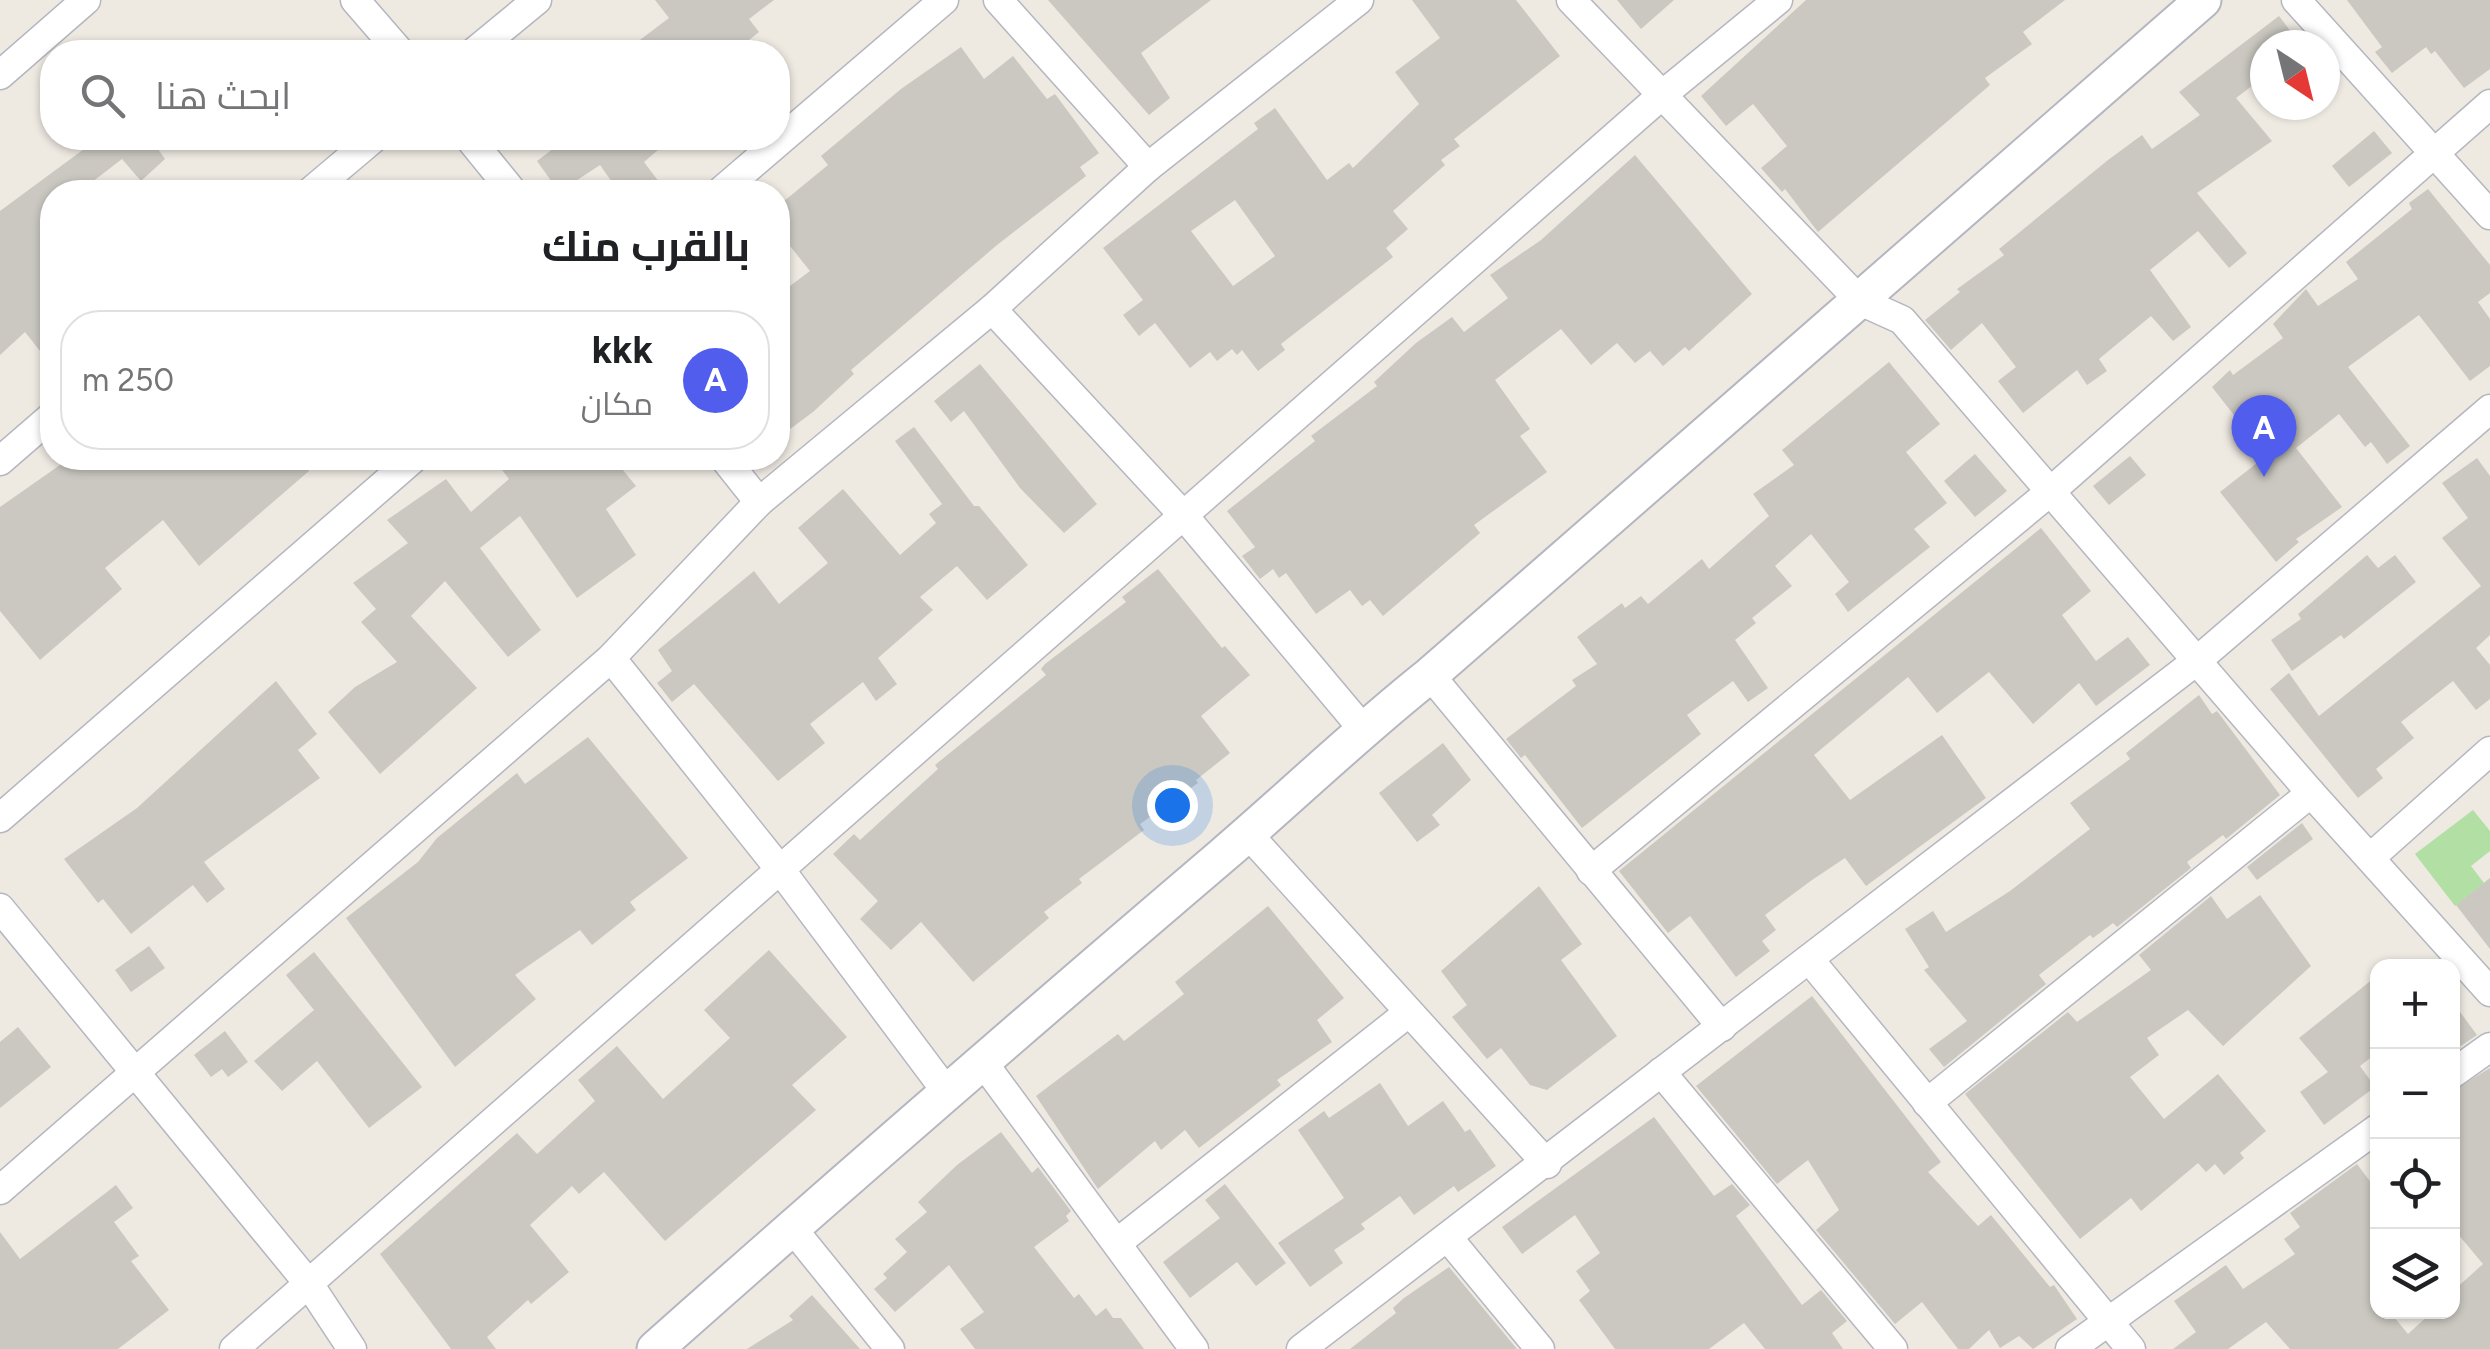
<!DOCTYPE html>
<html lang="ar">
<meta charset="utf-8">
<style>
body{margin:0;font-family:Figtree,Cairo,sans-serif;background:#f2f2f2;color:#202124;direction:rtl}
.controls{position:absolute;right:30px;bottom:30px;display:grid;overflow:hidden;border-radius:20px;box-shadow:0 2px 8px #0004}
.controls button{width:90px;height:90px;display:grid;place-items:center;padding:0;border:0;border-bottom:2px solid #e0e0e0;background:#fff;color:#202124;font:50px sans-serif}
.compass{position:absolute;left:2250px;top:30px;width:90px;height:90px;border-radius:50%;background:#fff;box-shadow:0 2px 8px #0004;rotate:145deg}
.you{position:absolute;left:1172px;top:805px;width:35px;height:35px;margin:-25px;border:8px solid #fff;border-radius:50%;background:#1a73e8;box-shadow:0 0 0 15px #1a73e833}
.badge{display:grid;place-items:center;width:65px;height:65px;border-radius:50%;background:#505ded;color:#fff;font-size:32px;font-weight:700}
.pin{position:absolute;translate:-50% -82px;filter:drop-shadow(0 2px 5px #0008)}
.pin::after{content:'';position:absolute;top:52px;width:35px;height:30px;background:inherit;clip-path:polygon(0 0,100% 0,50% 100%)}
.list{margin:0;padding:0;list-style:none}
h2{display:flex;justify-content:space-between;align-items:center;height:130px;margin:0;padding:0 40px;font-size:42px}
h2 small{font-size:32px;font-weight:400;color:#757577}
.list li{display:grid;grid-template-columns:65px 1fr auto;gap:30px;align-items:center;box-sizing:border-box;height:140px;margin:0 20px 20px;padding:0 20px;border:2px solid #e0e0e0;border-radius:40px}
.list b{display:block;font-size:38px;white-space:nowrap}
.list p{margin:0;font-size:32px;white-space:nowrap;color:#757577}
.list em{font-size:32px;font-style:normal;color:#757577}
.icon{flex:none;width:55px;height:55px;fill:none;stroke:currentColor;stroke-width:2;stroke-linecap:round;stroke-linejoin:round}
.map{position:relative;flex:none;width:2490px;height:1349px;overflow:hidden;direction:ltr}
.search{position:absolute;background:#fff;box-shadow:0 2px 8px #0004;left:40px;top:40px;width:750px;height:110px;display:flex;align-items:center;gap:25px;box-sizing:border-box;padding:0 35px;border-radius:40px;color:#757577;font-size:38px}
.panel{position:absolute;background:#fff;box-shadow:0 2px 8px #0004;left:40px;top:180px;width:750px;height:290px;border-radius:40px;direction:rtl}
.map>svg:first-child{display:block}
</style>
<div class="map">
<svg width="2490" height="1349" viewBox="0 0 2490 1349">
<rect width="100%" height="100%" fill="#eeeae2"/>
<path fill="#b2dfa3" d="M2473,810L2490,831V851L2471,866L2484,883L2455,906L2415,854Z"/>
<g fill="#cac8c0" fill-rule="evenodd">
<path d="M655,0H774L749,19L759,32L734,52H624L669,18Z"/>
<path d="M1048,0H1211L1141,53L1170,98L1149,115Z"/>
<path d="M1412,0H1516L1560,56L1454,139L1460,146L1441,160L1445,165L1393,211L1408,229L1386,248L1393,257L1281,344L1285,350L1258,371L1242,350L1237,355L1232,349L1217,361L1210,352L1190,368L1155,323L1139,336L1123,315L1143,300L1103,248L1258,129L1254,123L1275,108L1327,180L1349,163L1353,168L1419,104L1395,72L1440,38ZM1235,200L1275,256L1233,286L1191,231Z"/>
<path d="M1617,0H1674L1641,29Z"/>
<path d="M1806,0H2065L2023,32L2032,44L1985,78L1990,85L1818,232L1785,189L1782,192L1761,168L1787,146L1753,104L1726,126L1701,96Z"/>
<path d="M2347,0H2490V69L2464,88L2435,51L2431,54L2426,47L2392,73L2375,52L2382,47Z"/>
<path d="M2279,16L2301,45H2265V76L2236,98L2272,141L2197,193L2247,253L2229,268L2198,231L2150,270L2191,327L2173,341L2151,316L2099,359L2107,371L2087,385L2077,370L2023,413L1998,381L2016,367L1982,323L1951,350L1925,320L1960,292L1957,289L2004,255L1999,249L2108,160L2142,135L2152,149L2200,115L2179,92Z"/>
<path d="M961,47L984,79L1013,56L1047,99L1055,94L1099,153L1080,167L1086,176L997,245L851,370L854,374L813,412L778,438V295L810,271L778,231V206L828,165L821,156L901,89Z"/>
<path d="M2374,131L2392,153L2349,187L2332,166Z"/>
<path d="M99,138H150L165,159L141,181L122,159L79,192H52V366L25,332L0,355V211Z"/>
<path d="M567,138H672L644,162L659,182L646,192H619L600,165L559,192L537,161Z"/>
<path d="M1635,155L1752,294L1689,351L1685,347L1663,366L1650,351L1635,363L1617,343L1591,365L1561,329L1495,380L1530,429L1520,436L1547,472L1474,525L1480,533L1383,616L1370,600L1362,606L1350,590L1316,614L1286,573L1279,578L1273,569L1260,579L1242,556L1255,547L1227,511L1315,441L1311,436L1377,386L1374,382L1416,343L1452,317L1464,332L1508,298L1490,275L1541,240Z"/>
<path d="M2428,189L2490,265V293L2478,302L2490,319V366L2470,381L2419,315L2348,367L2410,446L2387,464L2371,442L2365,447L2339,414L2296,448L2342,507L2296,539L2299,542L2276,562L2220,492L2266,456L2212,387L2230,370L2233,375L2283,338L2273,324L2306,289L2318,306L2358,279L2346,262L2412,209L2409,203Z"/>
<path d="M1889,362L1940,424L1906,452L1947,503L1914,529L1930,547L1848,612L1835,594L1849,582L1811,534L1775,566L1792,586L1752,618L1756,623L1735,640L1768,688L1748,702L1733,681L1687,715L1701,734L1582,828L1525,755L1521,758L1506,739L1576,686L1572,680L1597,664L1577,637L1622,603L1625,608L1641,596L1648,604L1702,559L1709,569L1769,516L1753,494L1794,465L1782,450Z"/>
<path d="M980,364L1097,504L1064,533L1020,488L964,411L951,422L934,401Z"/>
<path d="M914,427L974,506H979L1028,565L987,600L957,566L920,597L933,610L878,658L897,684L876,701L863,682L810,724L825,743L778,781L694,684L672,702L657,683L672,671L658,650L754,571L779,604L828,563L798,528L843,489L900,555L936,523L929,514L942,504L895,441Z"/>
<path d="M1975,454L2007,491L1975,517L1944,481Z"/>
<path d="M2130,456L2146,475L2109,505L2093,486Z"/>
<path d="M70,458H299L309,471L199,566L163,520L105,568L122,589L40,660L0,611V507Z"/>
<path d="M493,458H613L636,486L606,509L636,555L577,598L520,516L480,548L541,630L508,657L445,581L411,616L477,688L380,774L328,712L355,687L397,662L361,622L376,609L353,583L408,543L387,520L446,479L471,512L509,479Z"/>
<path d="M2477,458L2490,476V635L2476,648L2490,665V699L2476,710L2453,681L2401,722L2414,738L2376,769L2383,778L2358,798L2270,689L2289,673L2319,716L2481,586L2442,538L2468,518L2442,483Z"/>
<path d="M2041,528L2091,591L2062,615L2096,661L2128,637L2150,665L2096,706L2079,683L2033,724L1989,672L1937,713L1908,677L1814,755L1850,800L1942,735L1986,798L1866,886L1845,858L1812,880L1765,915L1776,930L1762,941L1770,951L1736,977L1690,916L1668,933L1619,871Z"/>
<path d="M2367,555L2378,568L2395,555L2416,582L2344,639L2341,635L2292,671L2271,640L2301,619L2298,614Z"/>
<path d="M1158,569L1222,648L1225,646L1250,675L1201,716L1230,753L1196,780L1198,783L1140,824L1144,830L1079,879L1082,883L1044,912L1049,918L973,982L921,922L891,950L860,919L878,901L833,854L854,834L860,840L938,769L935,765L1046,675L1041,669L1045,664L1126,602L1122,597Z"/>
<path d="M276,681L317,734L298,750L320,778L204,862L225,889L207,903L193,885L131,934L103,899L98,903L64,859L137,808Z"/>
<path d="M2199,695L2212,714L2217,711L2280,795L2226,839L2223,835L2187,862L2191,868L2117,927L2113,923L2093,938L2090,935L2039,975L2046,984L1944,1067L1929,1049L1967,1021L1924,970L1929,967L1905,929L1933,911L1946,932L2010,891L2090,829L2070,803L2130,759L2126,753Z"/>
<path d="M588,737L688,858L630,902L636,910L592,945L580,930L515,975L536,999L455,1067L346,918L418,862L437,838L517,773L525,784Z"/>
<path d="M1443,743L1471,780L1432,815L1440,825L1417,842L1379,793Z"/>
<path d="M2302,823L2313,839L2257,880L2247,867Z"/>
<path d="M2490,878V949L2456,905Z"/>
<path d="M1539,886L1582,944L1561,960L1617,1036L1547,1090L1530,1085L1501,1048L1487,1059L1452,1017L1467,1005L1441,971Z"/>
<path d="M2260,895L2311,966L2223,1046L2188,1010L2147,1038L2159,1055L2130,1077L2164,1119L2218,1074L2266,1131L2240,1153L2244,1158L2224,1175L2215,1164L2206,1172L2198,1163L2141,1211L2131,1198L2080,1239L1965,1094L2068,1012L2077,1022L2151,970L2139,955L2211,896L2227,919Z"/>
<path d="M1268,906L1344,998L1317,1020L1332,1042L1277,1080L1281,1085L1199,1148L1185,1130L1161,1150L1155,1141L1098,1189L1036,1096L1118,1034L1124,1041L1184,994L1175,982Z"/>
<path d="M149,946L165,968L131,992L115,970Z"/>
<path d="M769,950L847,1037L792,1085L816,1110L665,1241L604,1172L579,1194L572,1186L530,1225L569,1272L531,1304L528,1300L487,1337L496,1349H451L380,1254L517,1133L537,1154L595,1101L578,1080L617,1046L663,1099L730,1038L704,1010Z"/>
<path d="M314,952L422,1087L369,1128L317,1061L282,1091L254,1061L314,1010L286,975Z"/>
<path d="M2378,975V1052L2360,1066L2375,1087L2324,1125L2300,1092L2328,1072L2299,1038Z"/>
<path d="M1812,996L1941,1162L1928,1172L1978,1226L1991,1215L2050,1287L2054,1285L2077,1319L2033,1349L2019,1336L2000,1348L1989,1330L1969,1349H1958L1922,1302L1895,1324L1816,1230L1839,1210L1808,1160L1777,1184L1696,1086Z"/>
<path d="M2452,1001L2477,1035L2452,1052Z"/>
<path d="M18,1027L51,1067L0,1108V1042Z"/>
<path d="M225,1031L248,1062L228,1077L222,1069L211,1077L194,1055Z"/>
<path d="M2490,1068V1349H2290L2266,1322L2228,1349H2173L2196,1332L2174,1301L2226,1265L2243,1289L2295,1254L2284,1239L2300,1227L2290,1213L2357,1164L2378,1192V1312H2390L2408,1334L2432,1312H2452V1292L2483,1264L2452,1227V1091Z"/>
<path d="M1380,1083L1408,1126L1443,1101L1465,1132L1470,1129L1496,1166L1458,1192L1454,1186L1414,1215L1400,1196L1361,1224L1365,1229L1334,1250L1343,1263L1310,1287L1278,1243L1344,1198L1298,1130L1324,1111L1329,1118Z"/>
<path d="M1654,1117L1714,1196L1732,1184L1750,1205L1736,1216L1802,1305L1821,1290L1847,1321L1832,1333L1843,1349H1765L1744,1323L1709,1349H1615L1579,1300L1590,1291L1576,1271L1600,1253L1575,1215L1522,1254L1502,1227Z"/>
<path d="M1001,1132L1032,1173L1038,1167L1071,1211L1066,1216L1069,1221L1034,1247L1074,1298L1079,1294L1096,1316L1106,1308L1113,1318H1121L1144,1349H975L960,1329L984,1312L949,1265L895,1312L874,1289L887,1278L883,1274L907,1252L895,1239L927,1212L918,1202L957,1165Z"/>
<path d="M1225,1184L1286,1263L1256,1286L1237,1262L1190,1298L1163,1262L1220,1218L1205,1200Z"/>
<path d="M116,1185L133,1208L114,1222L139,1256L131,1261L169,1310L118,1349H0V1232L20,1259Z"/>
<path d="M1449,1267L1517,1349H1350L1396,1313L1393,1308L1404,1298Z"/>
<path d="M812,1295L860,1349H747L793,1320L789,1316Z"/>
</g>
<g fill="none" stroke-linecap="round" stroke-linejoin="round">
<defs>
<g id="minor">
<path d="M355,0L400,52"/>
<path d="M998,0L1148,167"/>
<path d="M1571,0L1860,301L1902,320L2311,793L2490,992"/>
<path d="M2296,0L2490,215"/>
<path d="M474,52L537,0"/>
<path d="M0,75L86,0"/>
<path d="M469,138L513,192"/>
<path d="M310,192L374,138"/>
<path d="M720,192L944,0"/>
<path d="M992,309L1184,516L1362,728"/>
<path d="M724,458L759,502"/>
<path d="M0,461L52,416"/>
<path d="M611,658L782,872L946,1091"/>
<path d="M1430,675L1722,1027"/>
<path d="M0,818L414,458"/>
<path d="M1248,834L1547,1164"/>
<path d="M2370,858L2490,751"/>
<path d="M1591,871L2051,491L2490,104"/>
<path d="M0,908L309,1284L352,1349"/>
<path d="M1809,959L2131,1349"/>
<path d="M982,1061L1194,1349"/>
<path d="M1661,1072L1893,1349"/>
<path d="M2452,1074L2490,1047"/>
<path d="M1927,1103L2311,793"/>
<path d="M0,1190L611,658L759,502L992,309L1148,167L1359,0"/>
<path d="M792,1228L890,1349"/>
<path d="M1449,1239L1540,1349"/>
<path d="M1117,1243L1408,1013"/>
<path d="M234,1349L1662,95L1778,0"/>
<path d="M1301,1349L2199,659L2490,409"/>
<path d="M2070,1349L2378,1128"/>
</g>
<path id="tertiary" d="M655,1349C843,1182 1032,1018 1223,855C1293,795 1358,732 1430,675L2203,0"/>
</defs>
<use href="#minor" stroke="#b5b6c0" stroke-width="31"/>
<use href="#tertiary" stroke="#b5b6c0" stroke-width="39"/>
<use href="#minor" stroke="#fff" stroke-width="28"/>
<use href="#tertiary" stroke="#fff" stroke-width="35"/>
</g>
</svg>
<div class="controls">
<button>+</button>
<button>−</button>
<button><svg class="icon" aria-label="locate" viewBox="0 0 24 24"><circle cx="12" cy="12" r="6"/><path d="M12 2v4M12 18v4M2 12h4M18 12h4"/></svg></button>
<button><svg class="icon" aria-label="layers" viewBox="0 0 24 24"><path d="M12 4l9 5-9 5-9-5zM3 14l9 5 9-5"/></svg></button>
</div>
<svg class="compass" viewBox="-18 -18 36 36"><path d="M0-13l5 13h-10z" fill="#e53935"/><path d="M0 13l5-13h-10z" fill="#757577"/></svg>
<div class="you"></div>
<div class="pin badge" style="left:2264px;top:477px">A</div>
<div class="search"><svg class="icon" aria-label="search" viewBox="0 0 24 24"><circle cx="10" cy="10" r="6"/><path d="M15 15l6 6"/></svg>ابحث هنا</div>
<section class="panel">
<h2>بالقرب منك<small></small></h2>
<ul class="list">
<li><span class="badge">A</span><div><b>kkk</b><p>مكان</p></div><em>250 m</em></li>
</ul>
</section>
</div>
